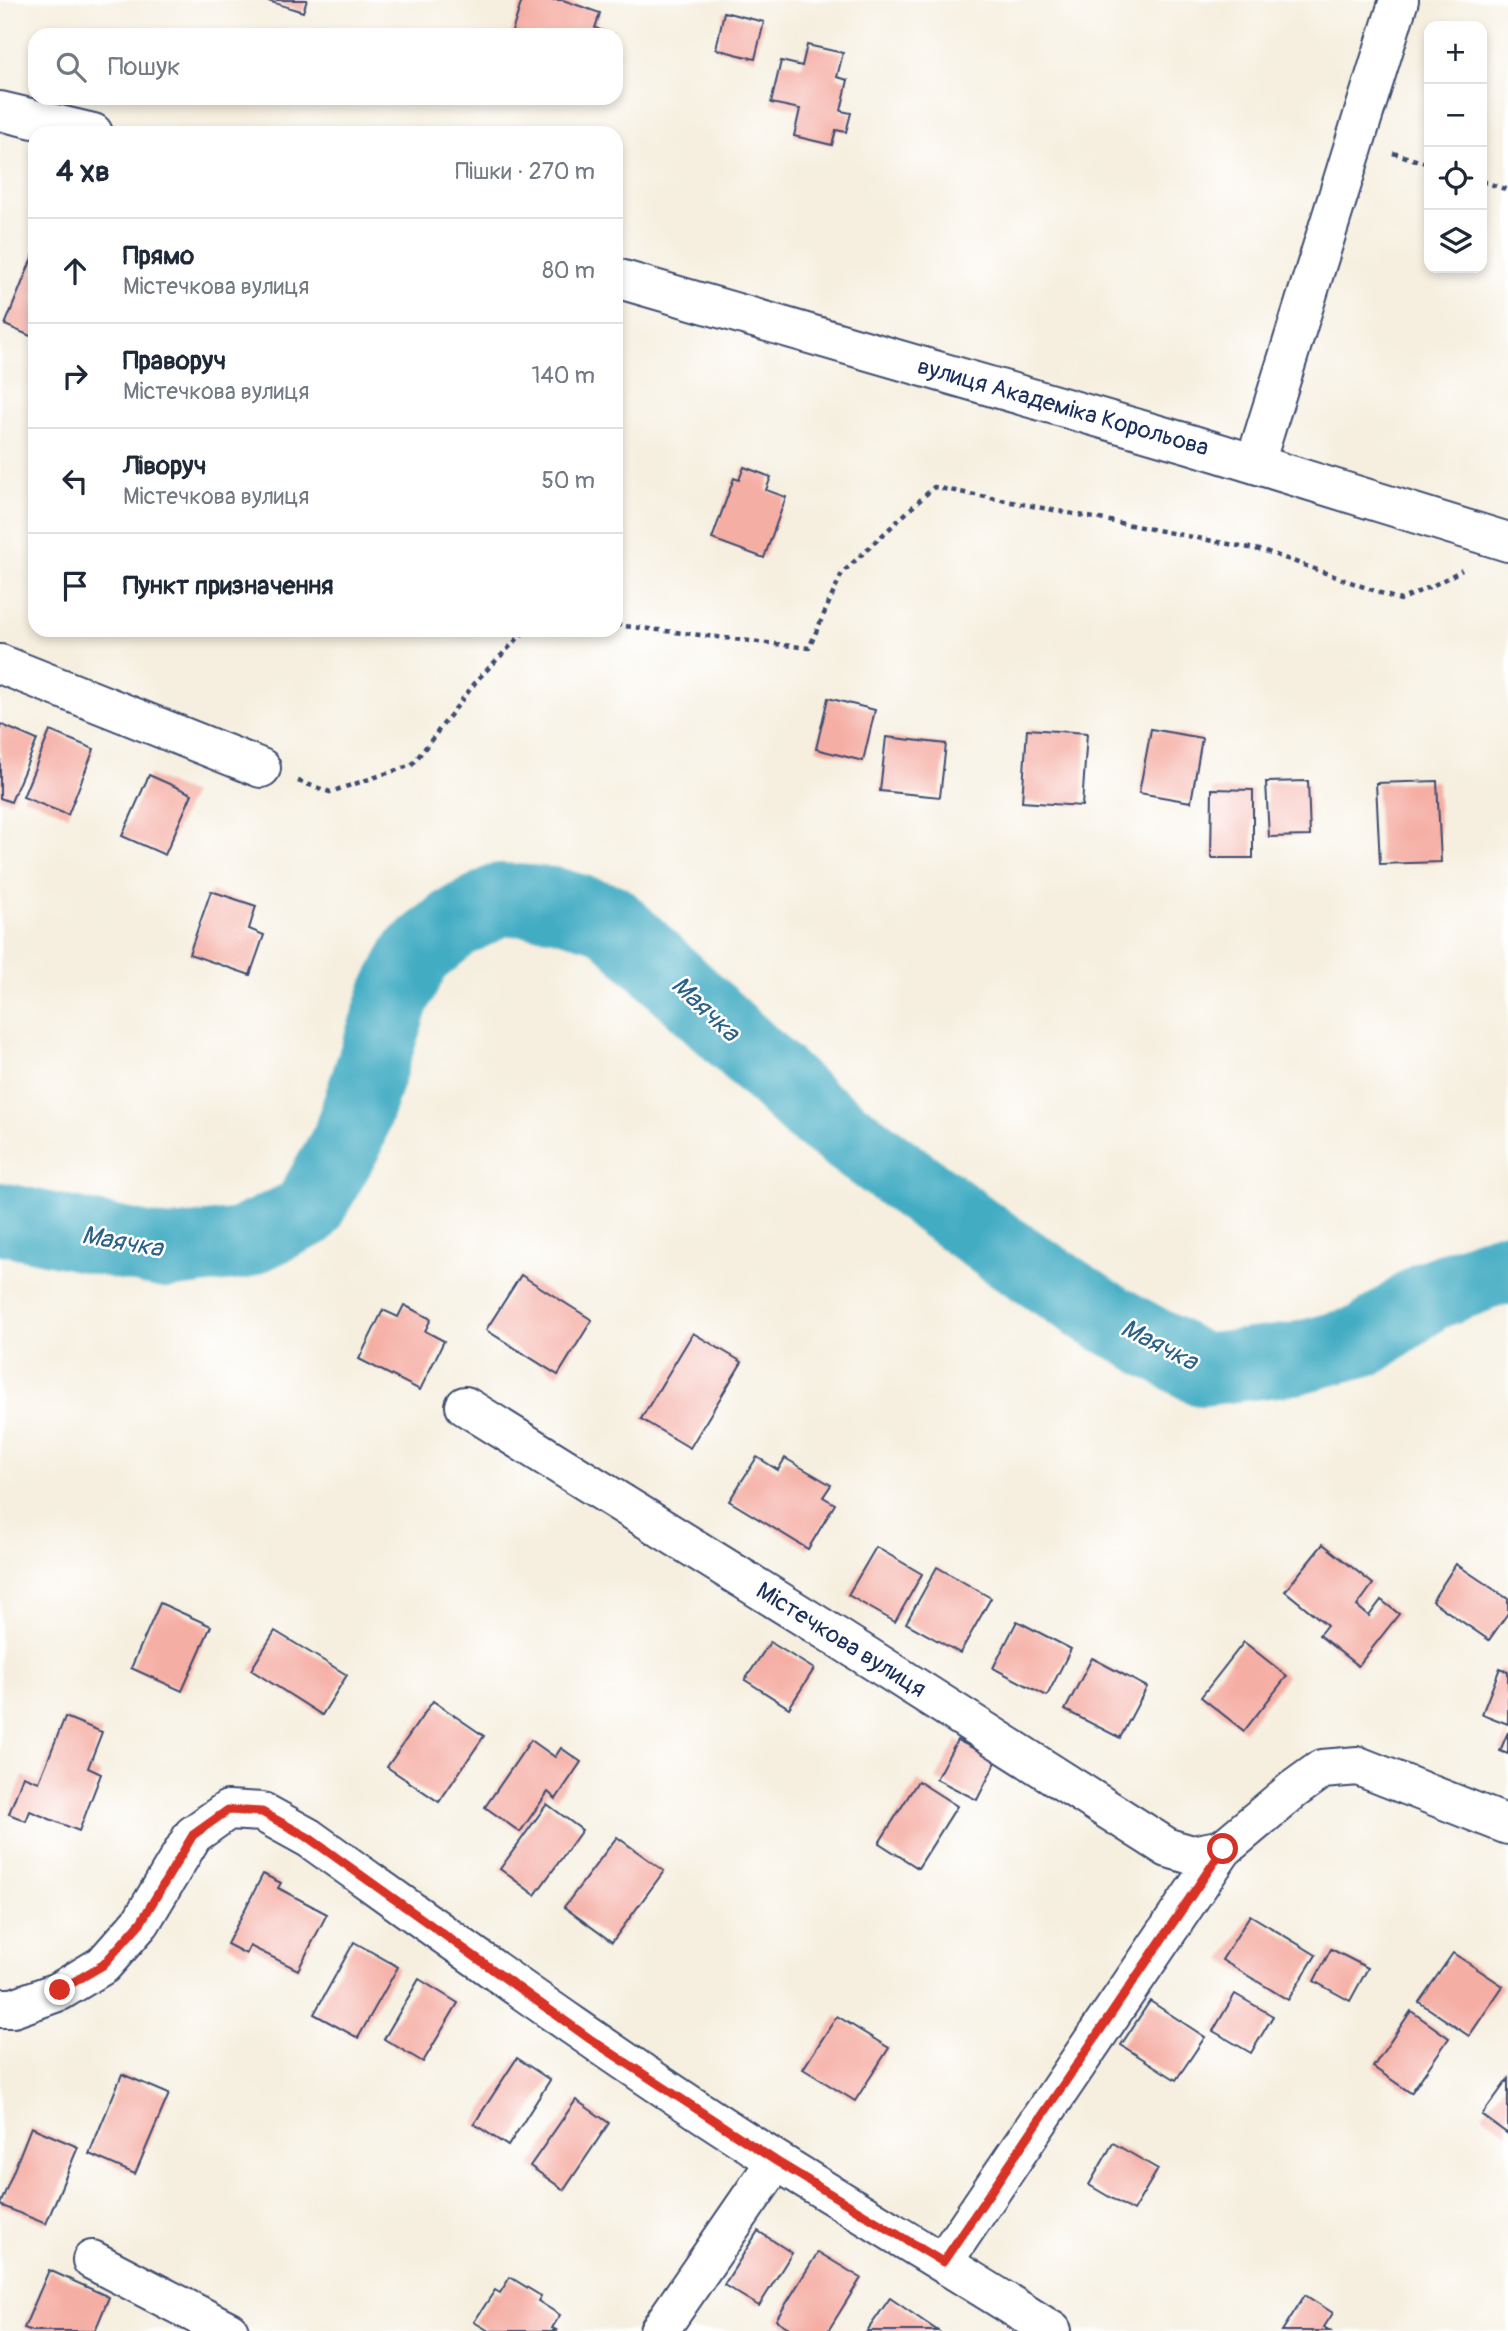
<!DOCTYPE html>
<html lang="uk">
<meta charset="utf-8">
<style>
body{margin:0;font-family:Pangolin,sans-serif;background:#f2f2f3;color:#1f2937}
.controls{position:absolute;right:21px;top:21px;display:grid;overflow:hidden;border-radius:14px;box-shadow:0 4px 10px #0003}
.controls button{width:63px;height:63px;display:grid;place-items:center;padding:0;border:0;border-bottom:2px solid #e0e1e3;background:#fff;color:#1f2937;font:35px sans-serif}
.stop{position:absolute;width:21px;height:21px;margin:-16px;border:5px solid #d93025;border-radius:50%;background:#fff}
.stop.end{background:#d93025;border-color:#fff;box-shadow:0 2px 7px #0008}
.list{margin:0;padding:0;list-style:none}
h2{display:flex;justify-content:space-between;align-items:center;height:91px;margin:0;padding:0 28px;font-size:30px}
h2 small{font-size:23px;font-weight:400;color:#747a83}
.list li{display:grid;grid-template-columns:46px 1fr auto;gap:21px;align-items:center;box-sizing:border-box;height:105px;padding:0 28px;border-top:2px solid #e0e1e3}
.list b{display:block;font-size:26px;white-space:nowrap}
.list p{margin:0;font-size:23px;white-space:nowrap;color:#747a83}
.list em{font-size:23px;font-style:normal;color:#747a83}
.icon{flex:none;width:38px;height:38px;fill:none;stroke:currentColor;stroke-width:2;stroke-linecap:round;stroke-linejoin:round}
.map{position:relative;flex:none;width:1508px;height:2331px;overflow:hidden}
.search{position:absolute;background:#fff;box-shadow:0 4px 10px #0003;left:28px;top:28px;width:595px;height:77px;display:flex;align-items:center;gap:18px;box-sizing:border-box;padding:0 24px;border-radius:21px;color:#747a83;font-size:26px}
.panel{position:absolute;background:#fff;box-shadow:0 4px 10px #0003;left:28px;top:126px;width:595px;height:511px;border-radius:21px}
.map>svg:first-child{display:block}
</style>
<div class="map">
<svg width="1508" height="2331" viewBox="0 0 1508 2331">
<rect width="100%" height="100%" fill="#fff"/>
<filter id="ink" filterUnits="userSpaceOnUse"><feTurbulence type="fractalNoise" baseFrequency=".0143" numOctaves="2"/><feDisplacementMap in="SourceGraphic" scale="14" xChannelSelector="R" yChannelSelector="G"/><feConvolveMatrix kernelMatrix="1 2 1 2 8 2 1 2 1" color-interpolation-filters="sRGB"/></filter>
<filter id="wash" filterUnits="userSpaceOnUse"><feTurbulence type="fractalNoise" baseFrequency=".00686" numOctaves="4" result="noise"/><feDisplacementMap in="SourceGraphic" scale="28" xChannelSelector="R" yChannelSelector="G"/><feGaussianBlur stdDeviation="1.57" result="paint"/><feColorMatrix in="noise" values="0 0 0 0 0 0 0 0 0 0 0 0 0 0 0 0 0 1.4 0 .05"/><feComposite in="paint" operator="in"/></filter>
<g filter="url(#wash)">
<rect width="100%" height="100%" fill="#f6efdf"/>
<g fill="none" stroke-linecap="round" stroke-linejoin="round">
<path stroke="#43acc3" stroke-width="72" d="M0,1218L166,1253L240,1244L307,1212L347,1141L394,998L416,955L455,923L501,899L554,903L609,919L811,1110L1000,1248L1099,1313L1202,1370L1293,1359L1366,1340L1430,1295L1502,1268L1508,1269"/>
</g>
<g id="blocks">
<g fill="#f5aea4">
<path d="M265,0H307L303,12Z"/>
<path d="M522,0H563L600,13L595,28L615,35H511Z"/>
<path d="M724,12L764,22L755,59L716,49Z"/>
<path d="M807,45L843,53L837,77L848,80L841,111L851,113L846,132L836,130L832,145L794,136L800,109L771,103L781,61L802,66Z"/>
<path d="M35,251V338L5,325Z"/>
<path d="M744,467L771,477L766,490L786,497L764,558L712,539L734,478L739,480Z"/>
<path d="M828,698L875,710L863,761L816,749Z"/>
<path d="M0,724L37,740L11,802L0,798Z"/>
<path d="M1027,729L1087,733L1082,806L1022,802Z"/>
<path d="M1151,729L1202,738L1191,802L1139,793Z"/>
<path d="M50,731L94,749L68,815L23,797Z"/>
<path d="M886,737L946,744L940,797L880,791Z"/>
<path d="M149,775L192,794L165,855L122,836Z"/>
<path d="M1308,781L1310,836L1269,837L1266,782Z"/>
<path d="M1437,781L1441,862L1380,864L1376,783Z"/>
<path d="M1212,789L1253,790V858H1211Z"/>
<path d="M211,891L256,906L249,929L264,935L250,975L189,954Z"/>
<path d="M521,1275L592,1320L558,1375L486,1330Z"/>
<path d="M404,1305L431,1319L425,1331L444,1341L420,1390L359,1359L383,1310L398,1317Z"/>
<path d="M693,1333L742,1362L690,1448L641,1419Z"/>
<path d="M757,1457L778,1470L785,1458L831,1485L823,1497L835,1504L808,1549L729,1501Z"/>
<path d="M1323,1544L1373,1584L1357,1606L1369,1616L1381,1600L1399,1614L1358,1666L1319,1635L1327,1625L1285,1591Z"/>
<path d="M876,1547L922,1574L895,1622L848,1595Z"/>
<path d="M1456,1564L1508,1599V1613L1489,1640L1432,1601Z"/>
<path d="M937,1567L991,1598L960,1653L906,1623Z"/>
<path d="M160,1603L211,1626L182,1691L131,1668Z"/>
<path d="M1017,1621L1071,1649L1047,1696L993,1668Z"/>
<path d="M275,1631L347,1675L322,1715L251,1670Z"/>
<path d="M770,1642L814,1669L789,1708L745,1680Z"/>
<path d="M1244,1642L1287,1676L1244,1731L1201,1697Z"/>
<path d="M1092,1658L1147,1687L1120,1738L1065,1710Z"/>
<path d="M1500,1668L1508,1672V1724L1482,1714Z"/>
<path d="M433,1701L484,1736L439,1802L387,1767Z"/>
<path d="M65,1717L102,1732L88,1768L101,1774L79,1831L30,1811L26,1821L9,1814L23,1776L39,1782Z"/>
<path d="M1508,1732V1754L1500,1751Z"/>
<path d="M531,1740L555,1757L561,1748L581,1762L556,1799L548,1792L520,1832L485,1807Z"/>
<path d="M957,1740L997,1760L977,1800L936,1779Z"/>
<path d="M918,1781L957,1806L918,1868L879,1843Z"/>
<path d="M547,1804L582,1830L535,1895L500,1869Z"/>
<path d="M617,1837L664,1871L612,1942L564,1907Z"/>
<path d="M263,1874L281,1883L278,1888L327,1914L298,1970L250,1946L246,1954L227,1944Z"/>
<path d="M1250,1915L1316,1955L1288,2000L1222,1960Z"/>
<path d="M354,1942L398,1967L358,2038L314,2014Z"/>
<path d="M1331,1949L1368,1968L1350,2001L1314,1981Z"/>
<path d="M1453,1953L1503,1986L1469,2036L1419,2002Z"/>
<path d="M419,1979L458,2003L423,2062L384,2039Z"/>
<path d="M1235,1994L1273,2016L1251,2053L1213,2031Z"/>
<path d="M1150,2001L1205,2037L1176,2080L1121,2045Z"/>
<path d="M1411,2011L1449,2038L1411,2093L1373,2067Z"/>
<path d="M837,2016L889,2048L855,2101L803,2069Z"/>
<path d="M517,2058L550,2080L508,2146L474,2124Z"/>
<path d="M122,2074L169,2094L135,2174L89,2154Z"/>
<path d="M1508,2079V2134L1482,2115Z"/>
<path d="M576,2100L609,2123L564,2190L530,2166Z"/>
<path d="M31,2127L78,2147L46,2224L0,2205Z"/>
<path d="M1113,2143L1158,2169L1133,2211L1089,2185Z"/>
<path d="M758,2231L792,2253L759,2306L724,2285Z"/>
<path d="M818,2252L861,2278L828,2331H794L776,2320Z"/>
<path d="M49,2270L109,2297L95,2331H32L24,2328Z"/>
<path d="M510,2277L541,2296L538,2301L560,2315L552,2328L558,2331H489L474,2322L495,2290L500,2293Z"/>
<path d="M1305,2295L1333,2313L1324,2327L1330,2331H1282Z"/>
<path d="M890,2298L938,2331H867Z"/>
</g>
</g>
</g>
<g filter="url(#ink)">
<use href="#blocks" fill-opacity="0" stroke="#3c4c71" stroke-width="2"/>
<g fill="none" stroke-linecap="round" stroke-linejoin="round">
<defs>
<g id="minor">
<path d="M1255,463L1399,0"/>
<path d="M0,664L261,768"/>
<path d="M465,1406L835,1636L1168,1848L1192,1855L1223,1849"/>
<path d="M0,2008H13L60,1991L103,1965L141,1922L193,1835L228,1810L262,1812L309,1838C463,1948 616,2060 777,2161C868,2218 961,2273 1052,2331"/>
<path d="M92,2260L229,2331"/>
<path d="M943,2262L1223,1849L1293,1790L1322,1769L1358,1766L1508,1825"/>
<path d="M659,2331L776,2161"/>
</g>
<g id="major">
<path d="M0,111L93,133"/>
<path d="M616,278L1190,444L1508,542"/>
</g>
</defs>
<use href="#minor" stroke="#3c4c71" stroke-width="42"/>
<use href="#major" stroke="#3c4c71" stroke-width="42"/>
<g stroke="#3c4c71" stroke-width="4.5" stroke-dasharray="5 5" stroke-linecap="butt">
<path d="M1393,153L1429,164"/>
<path d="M1482,181L1508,190"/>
<path d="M616,625L809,648L842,573L934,487L1265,551L1400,600L1436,584L1462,570"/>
<path d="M298,781L330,792L412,765L478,679L526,630"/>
</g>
<use href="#minor" stroke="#fff" stroke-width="38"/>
<use href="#major" stroke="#fff" stroke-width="38"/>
</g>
</g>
<g fill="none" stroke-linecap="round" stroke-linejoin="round" filter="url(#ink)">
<path stroke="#d93025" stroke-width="9" d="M60,1990L103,1965L141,1922L193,1835L228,1810L262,1812L309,1838L590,2039L776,2161L943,2262L1223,1849"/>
</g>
<g text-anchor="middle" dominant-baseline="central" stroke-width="5" stroke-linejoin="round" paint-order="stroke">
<g font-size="24" fill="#1b2f5e" stroke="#fff">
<text transform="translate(1063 407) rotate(16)">вулиця Академіка Корольова</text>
<text transform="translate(841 1640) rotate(32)">Містечкова вулиця</text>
</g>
<g font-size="26" font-style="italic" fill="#2b6186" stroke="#fff">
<text transform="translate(705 1009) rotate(43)">Маячка</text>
<text transform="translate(122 1242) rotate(10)">Маячка</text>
<text transform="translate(1159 1345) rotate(27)">Маячка</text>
</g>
</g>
</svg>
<div class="controls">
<button>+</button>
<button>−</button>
<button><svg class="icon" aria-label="locate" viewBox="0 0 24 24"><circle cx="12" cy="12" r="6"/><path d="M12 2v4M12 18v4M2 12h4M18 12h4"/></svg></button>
<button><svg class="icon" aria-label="layers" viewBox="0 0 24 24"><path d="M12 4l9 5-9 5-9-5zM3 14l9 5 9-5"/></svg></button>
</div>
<div class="stop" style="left:1223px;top:1849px"></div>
<div class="stop end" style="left:60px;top:1990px"></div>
<div class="search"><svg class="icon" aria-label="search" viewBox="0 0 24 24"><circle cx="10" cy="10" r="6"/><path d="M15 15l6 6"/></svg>Пошук</div>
<section class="panel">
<h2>4 хв<small>Пішки · 270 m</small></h2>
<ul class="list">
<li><svg class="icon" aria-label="ahead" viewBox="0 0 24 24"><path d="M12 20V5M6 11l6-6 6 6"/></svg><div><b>Прямо</b><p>Містечкова вулиця</p></div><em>80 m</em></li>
<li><svg class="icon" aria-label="right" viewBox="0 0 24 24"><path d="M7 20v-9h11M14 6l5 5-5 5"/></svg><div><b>Праворуч</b><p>Містечкова вулиця</p></div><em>140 m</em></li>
<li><svg class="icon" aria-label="left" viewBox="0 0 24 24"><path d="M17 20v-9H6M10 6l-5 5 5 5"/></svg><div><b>Ліворуч</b><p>Містечкова вулиця</p></div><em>50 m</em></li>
<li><svg class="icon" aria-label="arrive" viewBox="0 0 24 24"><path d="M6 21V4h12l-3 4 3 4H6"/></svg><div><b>Пункт призначення</b></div></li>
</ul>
</section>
</div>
